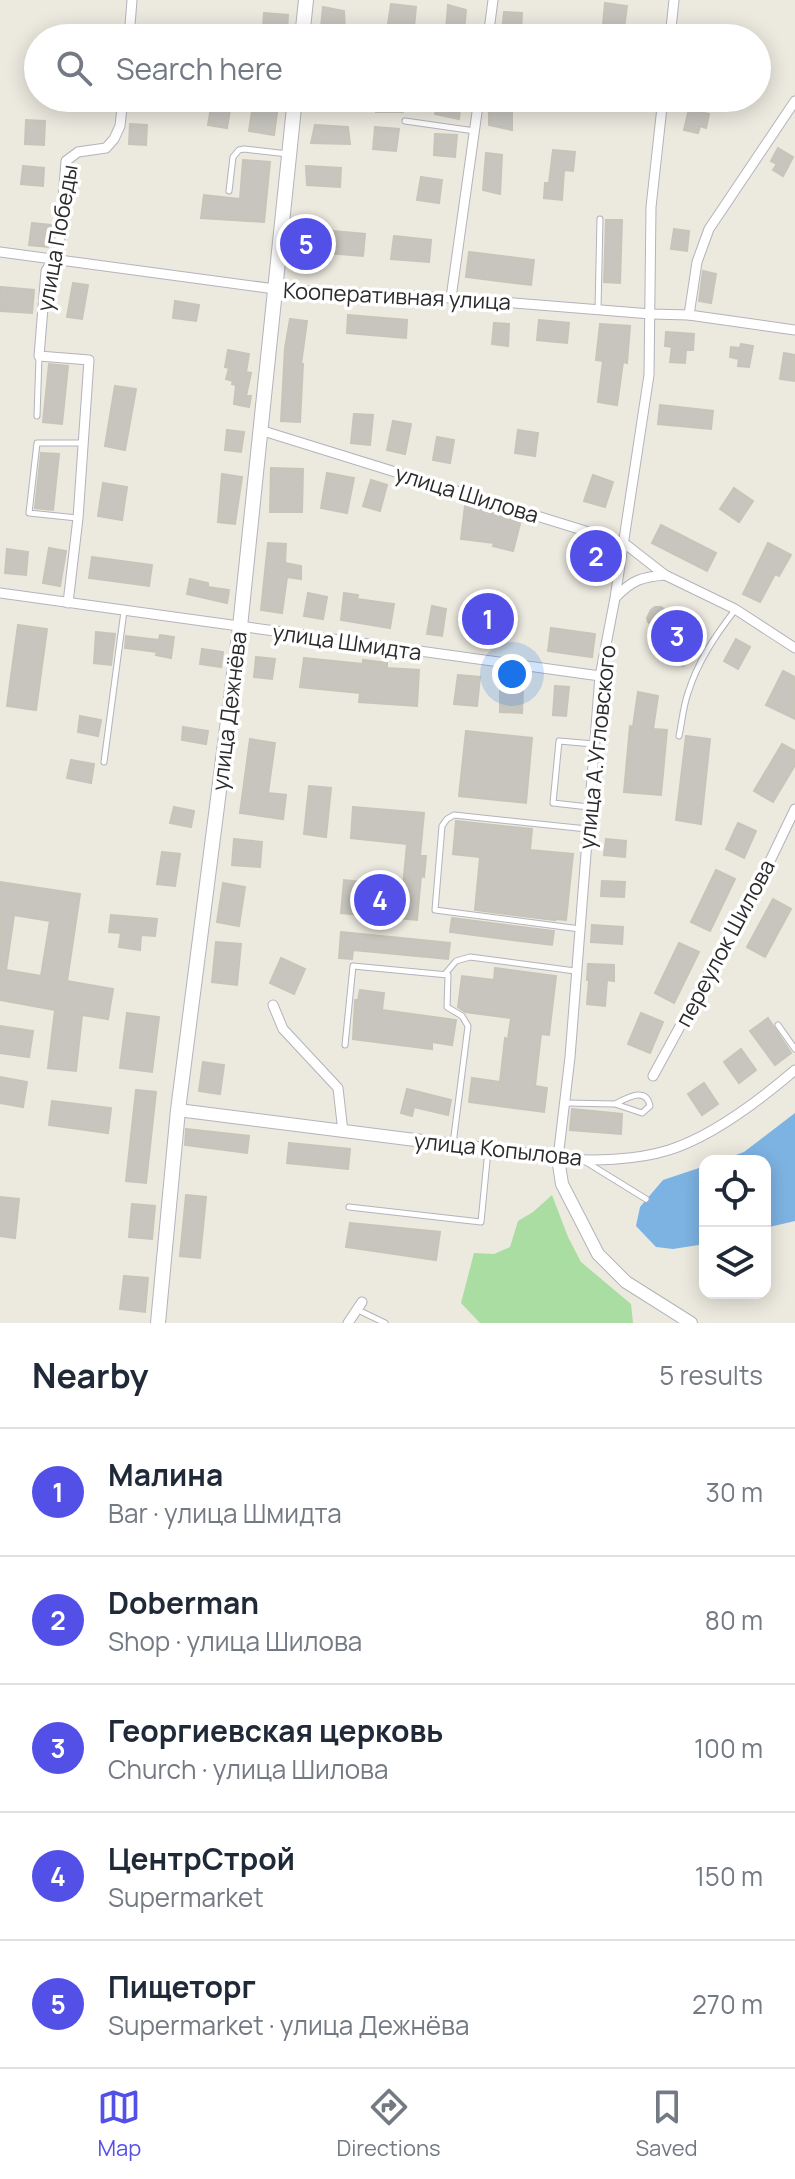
<!DOCTYPE html>
<meta charset="utf-8">
<style>
body{margin:0;font-family:Manrope,sans-serif;background:#f2f2f3;color:#1f2937}
.controls{position:absolute;right:24px;bottom:24px;display:grid;overflow:hidden;border-radius:16px;box-shadow:0 4px 20px #0003}
.controls button{width:72px;height:72px;display:grid;place-items:center;padding:0;border:0;border-bottom:2px solid #e0e1e3;background:#fff;color:#1f2937;font:40px sans-serif}
.you{position:absolute;left:512px;top:674px;width:28px;height:28px;margin:-20px;border:6px solid #fff;border-radius:50%;background:#1a73e8;box-shadow:0 0 0 12px #1a73e833}
.badge{display:grid;place-items:center;width:52px;height:52px;border-radius:50%;background:#5350e8;color:#fff;font-size:26px;font-weight:700}
.pin{position:absolute;translate:-50% -50%;border:4px solid #fff;box-shadow:0 2px 8px #0006}
.list{margin:0;padding:0;list-style:none}
h2{display:flex;justify-content:space-between;align-items:center;height:104px;margin:0;padding:0 32px;font-size:34px}
h2 small{font-size:26px;font-weight:400;color:#747a83}
.list li{display:grid;grid-template-columns:52px 1fr auto;gap:24px;align-items:center;box-sizing:border-box;height:128px;padding:0 32px;border-top:2px solid #e0e1e3}
.list b{display:block;font-size:30px;white-space:nowrap}
.list p{margin:0;font-size:26px;white-space:nowrap;color:#747a83}
.list em{font-size:26px;font-style:normal;color:#747a83}
.icon{flex:none;width:44px;height:44px;fill:none;stroke:currentColor;stroke-width:2;stroke-linecap:round;stroke-linejoin:round}
.map{position:relative;flex:none;width:795px;height:1323px;overflow:hidden}
.search{position:absolute;background:#fff;box-shadow:0 4px 20px #0003;left:24px;right:24px;top:24px;height:88px;display:flex;align-items:center;gap:20px;box-sizing:border-box;padding:0 28px;border-radius:44px;color:#747a83;font-size:30px}
.sheet{height:744px;background:#fff}
nav{display:flex;justify-content:space-around;align-items:center;box-sizing:border-box;height:112px;border-top:2px solid #e0e1e3;background:#fff;font-size:22px;color:#747a83}
nav a{display:grid;justify-items:center;gap:4px}
nav .on{color:#5350e8}
.map>svg:first-child{display:block}
</style>
<div class="map">
<svg width="795" height="1323" viewBox="0 0 795 1323">
<rect width="100%" height="100%" fill="#ece9df"/>
<path fill="#aadda1" d="M552,1195L568,1237L581,1262L631,1304L633,1323H480L461,1303L474,1253L494,1254L510,1247L518,1221L533,1212Z"/>
<g fill="#7db3e3">
<path d="M795,1113V1221L765,1228V1161H719L744,1152Z"/>
<path d="M705,1166V1244L673,1249L656,1247L636,1226L640,1207L663,1180Z"/>
</g>
<g fill="#c7c5be" stroke="#c7c5b9" stroke-width="2" fill-rule="evenodd">
<path d="M605,3L627,6L624,28L603,25Z"/>
<path d="M391,4L416,7L414,27L388,24Z"/>
<path d="M448,5L466,10L464,32L446,30Z"/>
<path d="M323,7L344,11L345,32L321,27Z"/>
<path d="M504,12L522,13L521,33L502,32Z"/>
<path d="M264,13L288,15L287,32L263,29Z"/>
<path d="M254,98H279L274,135L249,131Z"/>
<rect x="376" y="98" width="27" height="14"/>
<path d="M437,98H461L459,119L435,114Z"/>
<path d="M489,104L512,107V130L489,125Z"/>
<path d="M211,107L230,110L227,128L208,125Z"/>
<path d="M689,109L709,114L706,128L700,126L698,133L684,130Z"/>
<path d="M26,120L45,121L44,145L25,144Z"/>
<path d="M130,124L147,125L146,145L129,144Z"/>
<path d="M315,125L348,127L350,144L311,143Z"/>
<path d="M375,127L399,129L396,151L373,149Z"/>
<path d="M435,134L457,135L455,157L434,155Z"/>
<path d="M778,148L793,157L783,176L773,170L777,164L771,161Z"/>
<path d="M553,150L575,152L573,171L564,170L562,200L544,198L545,183H549Z"/>
<path d="M486,153L502,155L500,194L483,190Z"/>
<path d="M243,160L270,162L264,222L201,218L204,195L240,199Z"/>
<path d="M23,166L44,168L43,186L21,184Z"/>
<path d="M306,166L341,168L340,187L307,185Z"/>
<path d="M421,177L442,180L439,203L417,200Z"/>
<path d="M606,220H622L620,283L604,282Z"/>
<path d="M32,223L51,225L48,247L29,245Z"/>
<path d="M674,229L689,231L687,251L671,249Z"/>
<path d="M333,231L365,234L363,256L314,252L313,255L296,253L298,233L332,237Z"/>
<path d="M394,236L431,240L429,262L391,259Z"/>
<path d="M469,252L534,260L531,285L466,277Z"/>
<path d="M703,271L716,274L711,303L699,301Z"/>
<path d="M73,283L88,285L82,319L67,317Z"/>
<path d="M1,287L34,290L32,313L0,311Z"/>
<path d="M175,301L199,305L196,321L173,318Z"/>
<path d="M348,315L407,320L406,338L347,333Z"/>
<path d="M290,319L307,321L301,364H303L300,422L281,421L285,348Z"/>
<path d="M539,320L569,323L567,343L537,340Z"/>
<path d="M494,323L509,324L508,346L492,344Z"/>
<path d="M600,324L630,326L627,363L623,362L617,405L598,402L603,361L596,360Z"/>
<path d="M666,332L694,334L693,350H686L685,363L670,362L672,347L665,346Z"/>
<path d="M741,344L753,346L749,367L738,366L739,359L730,357L731,347L740,348Z"/>
<path d="M228,350L249,354L246,372L251,373L246,396H251L249,407L234,404L236,385L232,384L233,381L226,379L229,368L225,367Z"/>
<path d="M784,353L795,355V381L780,379Z"/>
<path d="M49,364L68,366L62,424L43,422Z"/>
<path d="M115,386L136,389L125,450L105,446Z"/>
<path d="M660,405L713,411L711,429L658,424Z"/>
<path d="M354,414L373,415L370,445L351,443Z"/>
<path d="M393,421L411,424L405,454L387,450Z"/>
<path d="M227,430L244,432L241,452L225,450Z"/>
<path d="M518,430L538,433L535,456L515,453Z"/>
<path d="M437,437L454,440L450,463L433,460Z"/>
<path d="M41,453L59,454L53,510L35,508Z"/>
<path d="M271,468L303,469L302,512H270Z"/>
<path d="M327,473L354,478L347,513L321,508Z"/>
<path d="M222,474L242,477L235,524L218,522Z"/>
<path d="M593,475L613,482L605,507L584,501Z"/>
<path d="M371,480L387,485L380,511L363,506Z"/>
<path d="M103,483L127,487L122,520L98,516Z"/>
<path d="M734,488L753,501L739,522L720,509Z"/>
<path d="M465,506L486,509V511L521,520L513,551L493,546L494,543L461,539Z"/>
<path d="M661,525L716,553L707,571L652,543Z"/>
<path d="M577,540L601,548L595,567L570,560Z"/>
<path d="M268,543L286,544L285,563L301,566V579L287,577L282,613L261,610Z"/>
<path d="M768,543L791,555L779,576L775,574L760,602L743,594Z"/>
<path d="M49,548L66,551L60,586L43,583Z"/>
<path d="M7,549L28,552L26,575L5,573Z"/>
<path d="M92,557L152,565L149,586L89,578Z"/>
<path d="M190,579L208,583V587L229,590L227,603L187,594Z"/>
<path d="M308,593L327,597L323,619L304,616Z"/>
<path d="M344,593L358,595L357,599L394,604L390,628L341,620Z"/>
<path d="M476,600L504,604L500,637L472,633Z"/>
<path d="M432,606L446,609L442,636L427,634Z"/>
<path d="M655,607H661L704,639L683,666L654,642L658,637L654,634L658,630L648,622L647,618L651,610Z"/>
<path d="M18,625L47,629L36,710L7,706Z"/>
<path d="M551,628L595,634L592,657L548,651Z"/>
<path d="M96,632L115,634L111,665L94,663Z"/>
<path d="M160,635L174,637L171,658L156,655L157,652L125,648L126,636L159,640Z"/>
<path d="M736,639L750,647L738,669L724,661Z"/>
<path d="M202,649L223,652L221,667L200,664Z"/>
<path d="M256,657L275,659L272,679L254,677Z"/>
<path d="M304,658L363,664V660L387,663V668L419,670L417,706L359,702L360,693L300,687Z"/>
<path d="M783,671L795,677V719L766,705Z"/>
<path d="M458,675L480,677L477,706L454,704Z"/>
<path d="M555,686L569,687L566,716L553,715Z"/>
<path d="M500,690L523,691L522,713L500,712Z"/>
<path d="M638,692L658,696L653,729L667,730L661,795L624,792L630,726L633,727Z"/>
<path d="M80,716L101,720L98,736L78,732Z"/>
<path d="M183,727L208,731L206,744L182,740Z"/>
<path d="M466,731L532,738L526,803L459,796Z"/>
<path d="M686,736L710,739L701,824L676,820Z"/>
<path d="M250,739L275,743L268,793L286,795L283,819L240,813Z"/>
<path d="M782,744L795,751V765L773,802L754,791Z"/>
<path d="M71,760L94,764L91,783L67,778Z"/>
<path d="M309,786L331,788L326,837L304,834Z"/>
<path d="M174,807L194,811L191,827L170,823Z"/>
<path d="M353,807L424,813L420,856H426L424,877L421,876L417,920L341,913L344,880L403,886L407,844L351,838Z"/>
<path d="M456,821L532,829L530,850L573,854L566,920L555,919V920L475,910L480,857L453,854Z"/>
<path d="M738,823L756,831L744,858L726,849Z"/>
<path d="M234,839L262,842L260,867L232,865Z"/>
<path d="M606,839L626,841L625,857L604,855Z"/>
<path d="M162,852L180,854L175,886L157,884Z"/>
<path d="M716,870L735,879L710,931L691,922Z"/>
<path d="M602,881L625,882L624,897L601,896Z"/>
<path d="M0,882L80,894L67,981L113,989L108,1019L82,1015L76,1071L48,1068L55,1010L0,1000ZM14,915L50,921L41,976L6,970Z"/>
<path d="M223,883L245,887L239,926L217,922Z"/>
<path d="M773,899L791,909L765,957L747,947Z"/>
<path d="M111,915L157,919L155,936L141,935L140,950L119,947L121,933L109,932Z"/>
<path d="M452,918L554,931L552,945L450,932Z"/>
<path d="M592,925L623,927L622,944L591,942Z"/>
<path d="M341,932L450,943L448,959L353,950L352,959L339,958Z"/>
<path d="M216,942L241,944L237,985L212,982Z"/>
<path d="M679,943L699,952L674,1003L655,993Z"/>
<path d="M281,958L305,969L294,994L270,983Z"/>
<path d="M588,964L614,965V981L607,980L605,1006L587,1004L589,980H587Z"/>
<path d="M495,968L556,976L549,1035L541,1034L535,1086L547,1088L544,1112L469,1102L472,1078L500,1082L505,1038L508,1039L511,1018L465,1012L458,1007L462,976L494,980Z"/>
<path d="M360,990L384,993L382,1010L456,1020L452,1045L432,1042V1049L353,1039L355,1000H358Z"/>
<path d="M127,1013L159,1017L152,1072L120,1068Z"/>
<path d="M641,1013L663,1022L650,1053L628,1044Z"/>
<path d="M768,1018L791,1053L775,1065L750,1031Z"/>
<path d="M0,1026L33,1031L29,1057L0,1053Z"/>
<path d="M741,1049L756,1070L739,1083L724,1062Z"/>
<path d="M203,1062L224,1065L220,1094L199,1091Z"/>
<path d="M0,1077L27,1082L23,1107L0,1103Z"/>
<path d="M704,1083L718,1104L702,1115L688,1094Z"/>
<path d="M407,1089L451,1100L448,1115L414,1107L412,1116L401,1113Z"/>
<path d="M136,1090L156,1092L146,1183L126,1181Z"/>
<path d="M52,1101L111,1108L108,1133L49,1125Z"/>
<path d="M572,1109L622,1114L621,1134L570,1130Z"/>
<path d="M186,1129L249,1136L247,1153L185,1145Z"/>
<path d="M289,1143L350,1149L348,1169L287,1163Z"/>
<path d="M186,1195L206,1197L200,1258L180,1256Z"/>
<path d="M0,1197L19,1199L15,1238L0,1236Z"/>
<path d="M132,1204L155,1206L152,1239L129,1237Z"/>
<path d="M350,1223L440,1232L436,1260L346,1247Z"/>
<path d="M124,1276L148,1278L145,1312L120,1309Z"/>
</g>
<g fill="none" stroke-linecap="round" stroke-linejoin="round">
<defs>
<g id="service">
<path d="M428,34L465,38"/>
<path d="M405,121L475,131"/>
<path d="M229,191L233,157L239,150L244,149L288,154"/>
<path d="M598,309L600,219"/>
<path d="M37,416L39,357"/>
<path d="M77,518L29,513L37,443H83"/>
<path d="M679,736C682,722 683,707 688,693C698,661 715,636 735,610"/>
<path d="M104,762L124,611"/>
<path d="M589,807L553,803L559,741L594,744"/>
<path d="M580,929L435,910L442,826L447,819L454,815L587,829"/>
<path d="M445,974L456,961L470,957L575,971"/>
<path d="M778,1025L795,1049"/>
<path d="M345,1045L353,966L448,975L447,1007L462,1016L468,1026L453,1144"/>
<path d="M566,1103L615,1104L642,1113L650,1106C646,1086 627,1098 615,1104"/>
<path d="M586,1162L646,1199"/>
<path d="M349,1207L481,1222L488,1150"/>
<path d="M358,1310L385,1323"/>
</g>
<g id="minor">
<path d="M129,38L132,0"/>
<path d="M488,38L493,0"/>
<path d="M670,38L674,0"/>
<path d="M663,98L651,207L649,375L615,598L600,676L570,1057L558,1158C591,1162 637,1160 669,1150C713,1136 760,1100 795,1070"/>
<path d="M0,252L275,289L451,298L651,314L689,315L795,330"/>
<path d="M451,298L479,98"/>
<path d="M689,315L697,262L709,229L795,101"/>
<path d="M260,430L624,543L665,575L735,609L795,648"/>
<path d="M0,593L600,676"/>
<path d="M616,597C632,580 642,577 665,575"/>
<path d="M68,603L78,518L89,360L39,356L46,271L59,250L66,161L78,152L106,148L114,139L120,126L123,98"/>
<path d="M273,1005L283,1029L338,1088L343,1132"/>
<path d="M653,1076L769,863L795,809"/>
<path d="M348,1323L362,1302"/>
</g>
<path id="tertiary" d="M178,1110L558,1158L562,1184L598,1254L626,1282L691,1323"/>
<g id="secondary">
<path d="M302,38L306,0"/>
<path d="M158,1323L178,1110L240,627L295,98"/>
</g>
</defs>
<use href="#service" stroke="#b3b3bd" stroke-width="7"/>
<use href="#minor" stroke="#b3b3bd" stroke-width="11"/>
<use href="#tertiary" stroke="#b3b3bd" stroke-width="14"/>
<use href="#secondary" stroke="#b3b3bd" stroke-width="16"/>
<use href="#service" stroke="#fff" stroke-width="5"/>
<use href="#minor" stroke="#fff" stroke-width="9"/>
<use href="#tertiary" stroke="#fff" stroke-width="12"/>
<use href="#secondary" stroke="#fff" stroke-width="14"/>
</g>
<g text-anchor="middle" dominant-baseline="central" stroke-width="7" stroke-linejoin="round" paint-order="stroke">
<g font-size="22" fill="#2b2b2b" stroke="#fff">
<text transform="translate(57 238) rotate(-80)">улица Победы</text>
<text transform="translate(397 296) rotate(3)">Кооперативная улица</text>
<text transform="translate(467 494) rotate(17)">улица Шилова</text>
<text transform="translate(347 642) rotate(8)">улица Шмидта</text>
<text transform="translate(229 711) rotate(-83)">улица Дежнёва</text>
<text transform="translate(597 747) rotate(-84)">улица А.Угловского</text>
<text transform="translate(725 943) rotate(-62)">переулок Шилова</text>
<text transform="translate(498 1149) rotate(6)">улица Копылова</text>
</g>
</g>
</svg>
<div class="controls">
<button><svg class="icon" aria-label="locate" viewBox="0 0 24 24"><circle cx="12" cy="12" r="6"/><path d="M12 2v4M12 18v4M2 12h4M18 12h4"/></svg></button>
<button><svg class="icon" aria-label="layers" viewBox="0 0 24 24"><path d="M12 4l9 5-9 5-9-5zM3 14l9 5 9-5"/></svg></button>
</div>
<div class="you"></div>
<div class="pin badge" style="left:488px;top:619px">1</div>
<div class="pin badge" style="left:596px;top:556px">2</div>
<div class="pin badge" style="left:677px;top:636px">3</div>
<div class="pin badge" style="left:380px;top:900px">4</div>
<div class="pin badge" style="left:306px;top:244px">5</div>
<div class="search"><svg class="icon" aria-label="search" viewBox="0 0 24 24"><circle cx="10" cy="10" r="6"/><path d="M15 15l6 6"/></svg>Search here</div>
</div>
<section class="sheet">
<h2>Nearby<small>5 results</small></h2>
<ul class="list">
<li><span class="badge">1</span><div><b>Малина</b><p>Bar · улица Шмидта</p></div><em>30 m</em></li>
<li><span class="badge">2</span><div><b>Doberman</b><p>Shop · улица Шилова</p></div><em>80 m</em></li>
<li><span class="badge">3</span><div><b>Георгиевская церковь</b><p>Church · улица Шилова</p></div><em>100 m</em></li>
<li><span class="badge">4</span><div><b>ЦентрСтрой</b><p>Supermarket</p></div><em>150 m</em></li>
<li><span class="badge">5</span><div><b>Пищеторг</b><p>Supermarket · улица Дежнёва</p></div><em>270 m</em></li>
</ul>
</section>
<nav>
<a class="on"><svg class="icon" aria-label="map" viewBox="0 0 24 24"><path d="M3 6l6-2 6 2 6-2v14l-6 2-6-2-6 2zM9 4v14M15 6v14"/></svg>Map</a>
<a><svg class="icon" aria-label="directions" viewBox="0 0 24 24"><path d="M12 3l9 9-9 9-9-9zM9 14v-3h6M13 9l2 2-2 2"/></svg>Directions</a>
<a><svg class="icon" aria-label="saved" viewBox="0 0 24 24"><path d="M7 4h10v16l-5-4-5 4z"/></svg>Saved</a>
</nav>
